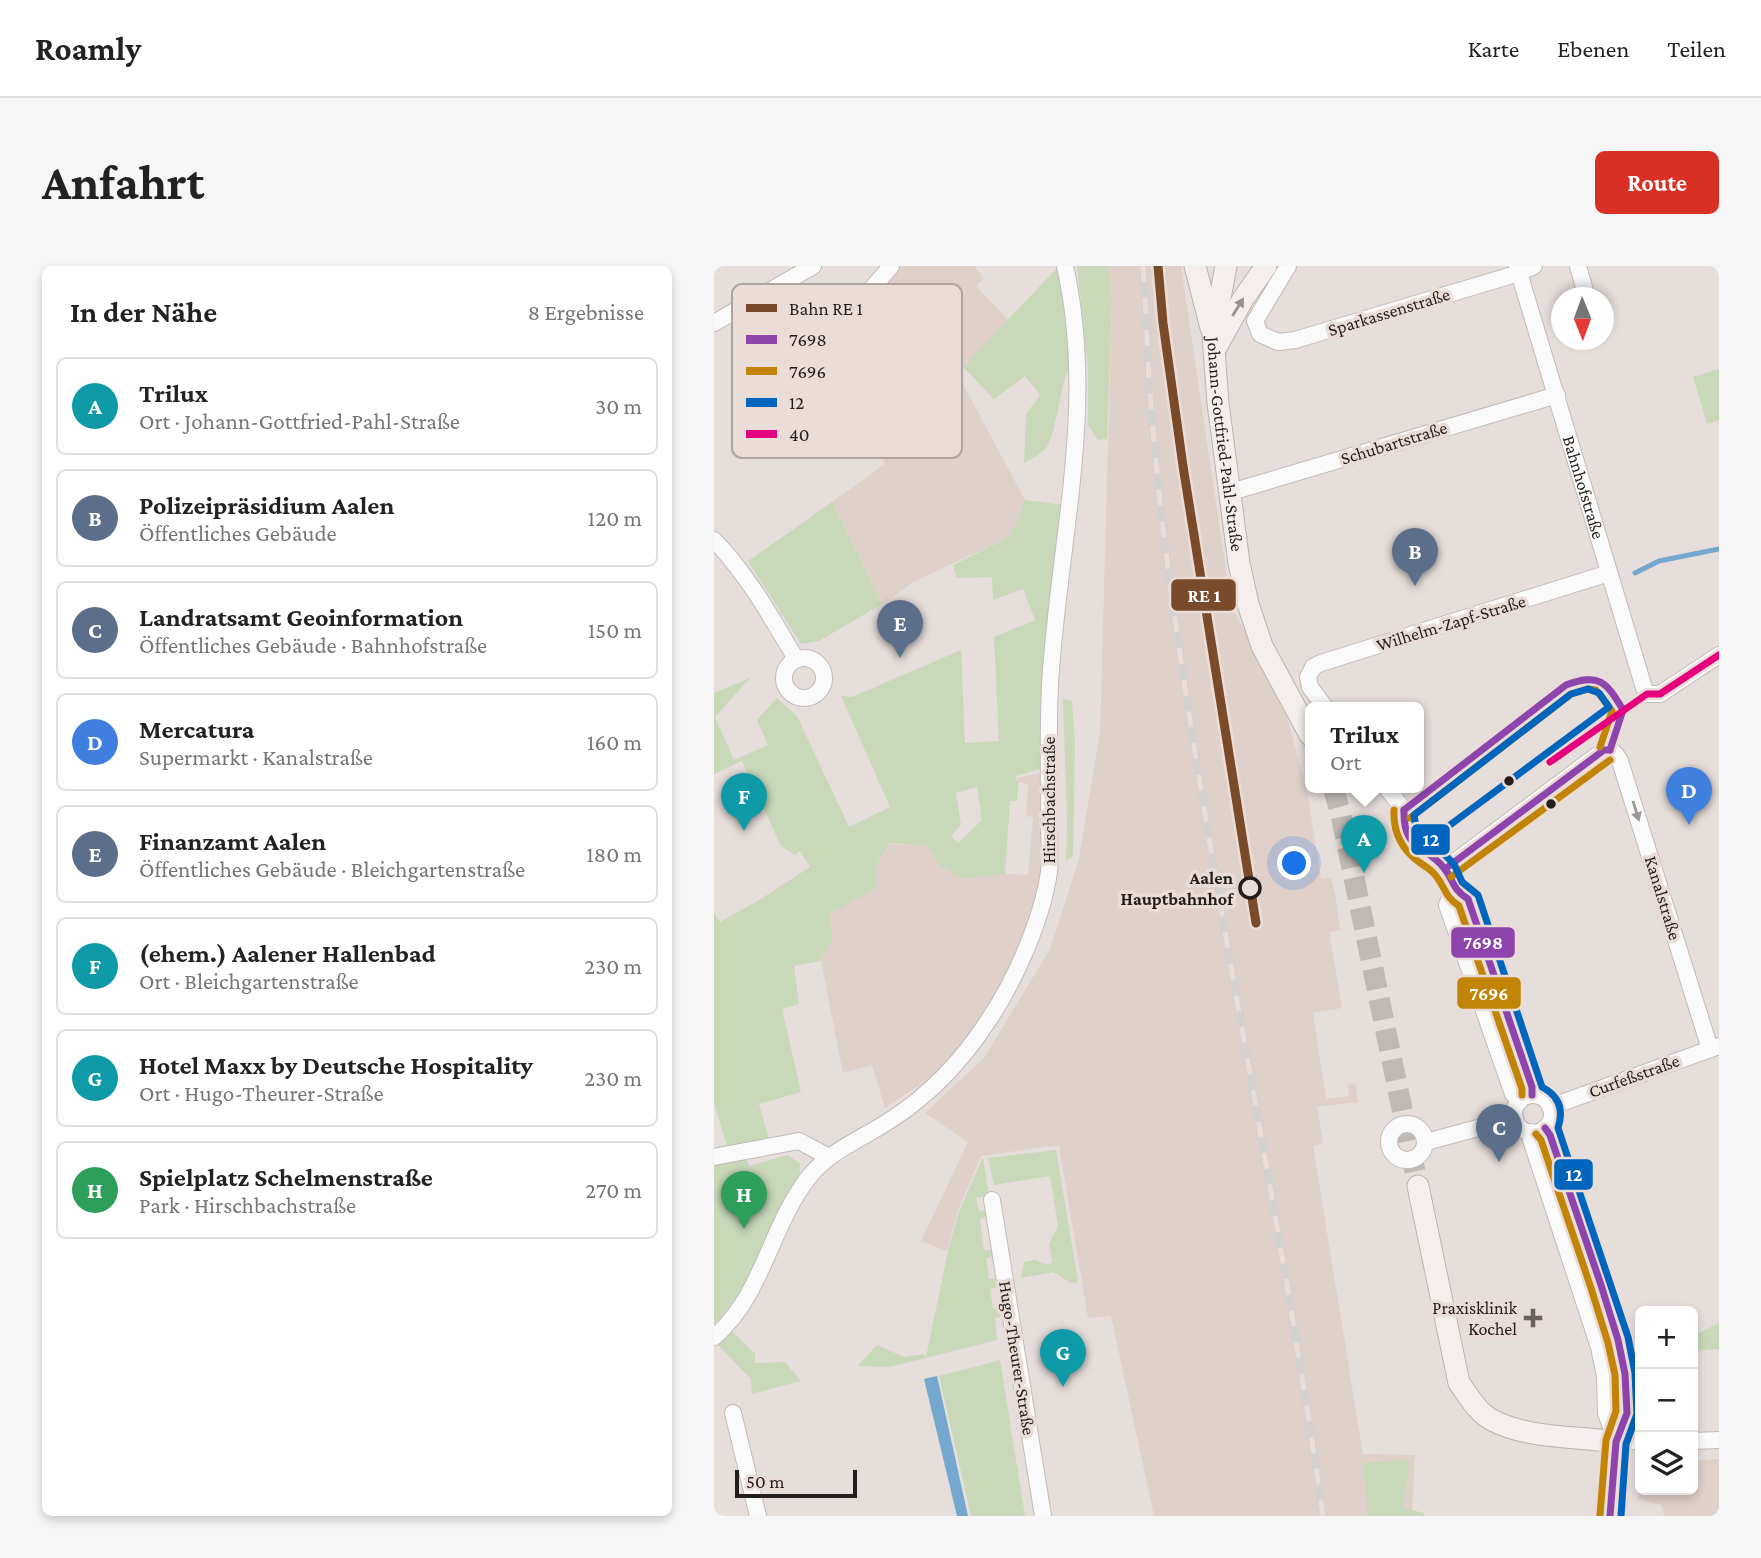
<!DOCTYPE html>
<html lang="de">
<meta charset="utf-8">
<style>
body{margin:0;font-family:"Crimson Pro",serif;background:#f6f6f6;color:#222}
.controls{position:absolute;right:21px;bottom:21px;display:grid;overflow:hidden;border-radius:10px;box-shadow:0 4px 10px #0003}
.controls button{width:63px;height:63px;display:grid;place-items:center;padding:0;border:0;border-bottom:2px solid #e0e0e0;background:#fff;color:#222;font:35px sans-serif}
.compass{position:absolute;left:837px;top:21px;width:63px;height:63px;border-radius:50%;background:#fff;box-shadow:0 4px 10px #0003;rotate:179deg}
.scale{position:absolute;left:21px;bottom:18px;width:122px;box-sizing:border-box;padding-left:7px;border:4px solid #231e1c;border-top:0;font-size:19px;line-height:24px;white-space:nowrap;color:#231e1c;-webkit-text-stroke:5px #eadcd7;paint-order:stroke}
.you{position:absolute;left:581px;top:598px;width:24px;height:24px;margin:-18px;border:5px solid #fff;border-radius:50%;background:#1a73e8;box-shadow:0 0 0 10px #1a73e833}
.badge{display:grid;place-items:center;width:46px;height:46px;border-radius:50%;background:#d93025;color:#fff;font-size:23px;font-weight:700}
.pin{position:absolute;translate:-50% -58px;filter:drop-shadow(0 2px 4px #0008)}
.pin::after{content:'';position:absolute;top:37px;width:24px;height:21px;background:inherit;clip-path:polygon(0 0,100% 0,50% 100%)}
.popup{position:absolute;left:591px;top:436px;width:119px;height:91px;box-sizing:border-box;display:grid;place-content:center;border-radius:10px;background:#fff;filter:drop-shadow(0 2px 5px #0005);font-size:23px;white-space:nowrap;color:#767676}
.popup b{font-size:26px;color:#222}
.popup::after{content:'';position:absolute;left:50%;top:100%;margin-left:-14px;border:14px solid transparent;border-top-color:#fff}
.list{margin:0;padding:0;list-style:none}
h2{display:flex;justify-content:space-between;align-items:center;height:91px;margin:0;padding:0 28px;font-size:30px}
h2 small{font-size:23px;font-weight:400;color:#767676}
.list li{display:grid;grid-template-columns:46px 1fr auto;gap:21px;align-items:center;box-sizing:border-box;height:98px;margin:0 14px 14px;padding:0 14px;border:2px solid #e0e0e0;border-radius:10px}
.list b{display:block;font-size:26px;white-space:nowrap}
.list p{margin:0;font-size:23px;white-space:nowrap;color:#767676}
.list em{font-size:23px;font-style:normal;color:#767676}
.icon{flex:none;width:38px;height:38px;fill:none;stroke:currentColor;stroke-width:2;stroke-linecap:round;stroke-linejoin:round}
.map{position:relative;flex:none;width:1005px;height:1250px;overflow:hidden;border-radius:10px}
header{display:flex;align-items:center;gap:42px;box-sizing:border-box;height:98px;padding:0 35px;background:#fff;border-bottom:2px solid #e0e0e0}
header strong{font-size:33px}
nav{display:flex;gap:38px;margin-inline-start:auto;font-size:24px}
.intro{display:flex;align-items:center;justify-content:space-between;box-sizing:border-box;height:168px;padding:0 42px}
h1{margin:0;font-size:49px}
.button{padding:18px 32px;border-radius:10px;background:#d93025;color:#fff;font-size:24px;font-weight:700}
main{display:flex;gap:42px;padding:0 42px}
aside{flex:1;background:#fff;border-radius:10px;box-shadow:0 4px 10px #0003}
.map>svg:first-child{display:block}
</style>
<header>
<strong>Roamly</strong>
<nav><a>Karte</a><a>Ebenen</a><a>Teilen</a></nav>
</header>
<div class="intro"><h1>Anfahrt</h1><a class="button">Route</a></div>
<main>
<aside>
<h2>In der Nähe<small>8 Ergebnisse</small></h2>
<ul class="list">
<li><span class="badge" style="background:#0f9aa8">A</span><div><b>Trilux</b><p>Ort · Johann-Gottfried-Pahl-Straße</p></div><em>30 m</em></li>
<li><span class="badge" style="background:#5c6f8a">B</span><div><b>Polizeipräsidium Aalen</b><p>Öffentliches Gebäude</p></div><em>120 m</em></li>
<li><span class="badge" style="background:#5c6f8a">C</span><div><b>Landratsamt Geoinformation</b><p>Öffentliches Gebäude · Bahnhofstraße</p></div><em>150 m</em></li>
<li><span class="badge" style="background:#3f7fe0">D</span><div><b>Mercatura</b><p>Supermarkt · Kanalstraße</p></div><em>160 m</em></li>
<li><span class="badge" style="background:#5c6f8a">E</span><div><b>Finanzamt Aalen</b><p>Öffentliches Gebäude · Bleichgartenstraße</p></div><em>180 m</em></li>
<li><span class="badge" style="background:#0f9aa8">F</span><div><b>(ehem.) Aalener Hallenbad</b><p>Ort · Bleichgartenstraße</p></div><em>230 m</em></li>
<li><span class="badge" style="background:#0f9aa8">G</span><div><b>Hotel Maxx by Deutsche Hospitality</b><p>Ort · Hugo-Theurer-Straße</p></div><em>230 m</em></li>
<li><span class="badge" style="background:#2e9e5b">H</span><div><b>Spielplatz Schelmenstraße</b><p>Park · Hirschbachstraße</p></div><em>270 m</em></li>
</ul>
</aside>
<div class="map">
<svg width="1005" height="1250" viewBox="0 0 1005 1250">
<rect width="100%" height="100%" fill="#e6dedb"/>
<g fill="#dfd0ca">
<path d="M173,0H260L270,12L262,20L294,54L249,102L250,120L311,234L296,271L199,316L168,338L118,236L171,198L150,149L107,78Z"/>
<path d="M395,0H467L517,339L571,444L593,525L607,613L617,612L621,627L626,664L615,666L628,742L599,747L612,833L635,830L634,819L641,817L644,836L603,841L609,877L599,880L649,1188L701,1189L698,1250H440L397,1050L374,1052L345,879L267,890L243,947L233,985L207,975L254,876L211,847L270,792L336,683L365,593L386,467L398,34Z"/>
<path d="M330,506V603L317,659L285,729L251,779L225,806L171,842L158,799L129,807L107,695L119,672L114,649L162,621L160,604L176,578L213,580L226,600L250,613L291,608L314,609L319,551L312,550L314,518L304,516V512Z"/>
<path d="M1005,1193V1250H950L947,1239L924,1233L926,1220V1224H979V1195Z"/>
</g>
<g fill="#c8d8b9" fill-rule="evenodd">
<path d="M363,0H395L398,34L393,173L384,174L374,159V102Z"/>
<path d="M343,2L358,95L350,115L339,166L333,181L324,189L310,197L312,148L326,129L311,110L280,133L249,101Z"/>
<path d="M1005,103V154L993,158L979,111Z"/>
<path d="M311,234L349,239L329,502L301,510L304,516L303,535H296L291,608L250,613L226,600L213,580L176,577L160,604L163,621L115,649L119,672L107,695L80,700L85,738L68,743L87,826L45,838L55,873L14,883L0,837V646L6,656L47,633L96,601L86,585L81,589L67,580L28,495L0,508V427L36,412L1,451L20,494L54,479L43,454L63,432L83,450L135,561L176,541L127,430L138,431L247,384L251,477L285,475L280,371L321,354L309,323L279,334L278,311L243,312L239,299L296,271ZM263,521L268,554L244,577L237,570L247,559L242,527Z"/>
<path d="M118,236L168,338L105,375L87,378L34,295Z"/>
<path d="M349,433L358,435L361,478L359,590L352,595L353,557Z"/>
<path d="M751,655L755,656L804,802L797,804L748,658Z"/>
<path d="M342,884L364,1016L357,1017L339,1006L307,1012L310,996L321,994L334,999L338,996L335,978L344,960L336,910L280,919L274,892Z"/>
<path d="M31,888L35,900L74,889L86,898V913L36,1013L0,1061V896Z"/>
<path d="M269,891L275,930L262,932L265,945L274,944L275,952L266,953L270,984H280L281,990L272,992L275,1013L285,1012L287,1021L276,1023L279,1043L290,1042L291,1050L281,1052L283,1074L176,1101L144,1100L163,1079L190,1091L210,1088L212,1091L234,985L244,948Z"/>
<path d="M1005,1057V1083L979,1085V1070Z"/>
<path d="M17,1064L39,1086L41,1085V1097L71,1096L87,1115L38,1128L37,1113L3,1078Z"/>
<path d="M286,1094L311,1250H257L225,1110Z"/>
<path d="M696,1194L689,1242L710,1247V1250H654L649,1197Z"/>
</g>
<path fill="#75a8ce" d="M223,1110L254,1250H243L210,1113Z"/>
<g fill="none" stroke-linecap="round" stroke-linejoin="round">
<path stroke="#75a8ce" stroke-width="5" d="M921,307L945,295L1005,283"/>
<path stroke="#bfb8b5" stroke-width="21" stroke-dasharray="21 10" stroke-linecap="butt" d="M619,521L627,549L704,920"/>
<defs>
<g id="minor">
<path d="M574,0L541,55L546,68L564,76L581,74L805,7L820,0"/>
<path id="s1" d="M803,0L930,422L933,428H946L1005,389"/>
<path d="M864,0L873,32"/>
<path d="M0,57L99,0"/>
<path d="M56,142L177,0"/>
<path d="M517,226L843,129"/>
<path d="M0,274C34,309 57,351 82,393"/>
<circle cx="90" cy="412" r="20"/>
<path d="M611,441L596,421L594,411L599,401L607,397L895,307"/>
<path d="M672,521L690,544V565L695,574L725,597L731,603L739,624L754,633L818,821V829"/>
<path d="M731,603L890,484C899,483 902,488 906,495L996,783"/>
<path d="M739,624L733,639L799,828L806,835"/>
<circle cx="819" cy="848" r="19"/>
<path d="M836,841L1005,780"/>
<circle cx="693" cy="876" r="18"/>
<path d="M831,862L836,869L904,1074L911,1108L913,1147L902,1176"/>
<path d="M817,866V874L885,1081L891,1111L892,1147L902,1176"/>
<path d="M712,876L801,852"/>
<path d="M0,891L85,875L115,891"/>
<path d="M278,934L329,1250"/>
<path d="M0,1071C49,1030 56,960 95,911C116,884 150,872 178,853C218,827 248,795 274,755C301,715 328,654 335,606C337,588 335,569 335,551C335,507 334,463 336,419C344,277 383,142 351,0"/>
<path d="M19,1147L44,1250"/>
<path d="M979,1175L1005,1174"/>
<path d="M902,1176L926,1175"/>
</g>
<g id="major">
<path d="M481,0L497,62"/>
<path id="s2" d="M512,0L499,70L504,137L525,297L534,338L548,380L596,469"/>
<path d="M503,80L529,33L552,0"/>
<path d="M704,920L745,1117C754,1129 763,1146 778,1154C814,1173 862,1170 902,1176L896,1250"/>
</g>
</defs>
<use href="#minor" stroke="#c1bbb9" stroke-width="18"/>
<use href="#major" stroke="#bcb2ad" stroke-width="23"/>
<use href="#minor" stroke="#fbfafa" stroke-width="16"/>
<use href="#major" stroke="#f4efed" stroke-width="21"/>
<defs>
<g id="rail">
<path d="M429,0C432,38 433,76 435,114C441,196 450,279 462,360C504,658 567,952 609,1250"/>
<path d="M442,0L446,24"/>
</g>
</defs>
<use href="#rail" stroke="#d3d1d1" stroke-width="8"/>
<use href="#rail" stroke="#eadcd7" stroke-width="5" stroke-dasharray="16" stroke-linecap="butt"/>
<defs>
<g id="bus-1">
<path d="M690,544C689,585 711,578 730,602C741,616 737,622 754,633L818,821V829"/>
<path d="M690,544L852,419C885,407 892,415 909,444L896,484"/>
<path d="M731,603L890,484H896"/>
<path d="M831,862L836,869L887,1019L904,1074L911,1108L913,1147L902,1176L896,1250"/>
</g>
<g id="bus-2">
<path d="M680,544C679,566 687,583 705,596C711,600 718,604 722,610C732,622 730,630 745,640L808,823V829"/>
<path d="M696,552L857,428L874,423L882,424L898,445L886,481"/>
<path d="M737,611L896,494"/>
<path d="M822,868L827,874L877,1022L894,1077L901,1109L902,1145L892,1174L886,1249"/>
</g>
<g id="bus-3">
<path d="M874,423L885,427L895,441L713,576C705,568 701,561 700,549L857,428Z"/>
<path d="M731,589L740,598L748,616L764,629L828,821C845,830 850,844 844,862L914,1071L921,1107L923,1148L912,1178L907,1250"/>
</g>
<path id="bus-4" d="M836,496L933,428H946L1005,389"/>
</defs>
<use href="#bus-1" stroke="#eadcd7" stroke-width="12"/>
<use href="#bus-2" stroke="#eadcd7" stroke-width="12"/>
<use href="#bus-3" stroke="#eadcd7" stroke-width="12"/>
<use href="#bus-4" stroke="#eadcd7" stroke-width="12"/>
<use href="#bus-1" stroke="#8e44ad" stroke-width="7"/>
<use href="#bus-2" stroke="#c28407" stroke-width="7"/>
<use href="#bus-3" stroke="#0065bd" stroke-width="7"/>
<use href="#bus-4" stroke="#e5007d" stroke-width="7"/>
<defs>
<path id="rail-1" d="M444,0L449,57L469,200L542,657"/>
</defs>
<use href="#rail-1" stroke="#eadcd7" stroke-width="14"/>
<use href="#rail-1" stroke="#7a4b2a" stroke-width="9"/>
</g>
<defs><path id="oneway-solid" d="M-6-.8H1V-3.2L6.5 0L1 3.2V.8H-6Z" transform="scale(1.75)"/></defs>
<use fill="#96918f" href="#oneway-solid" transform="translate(524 41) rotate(-58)"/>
<use fill="#9a9796" href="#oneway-solid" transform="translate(922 545) rotate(73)"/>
<g fill="#231e1c" stroke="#eadcd7" stroke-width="2.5">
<circle cx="795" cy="515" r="6"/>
<circle cx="837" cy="538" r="6"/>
</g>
<circle fill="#eadcd7" stroke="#231e1c" stroke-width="3.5" cx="536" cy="622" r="10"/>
<path fill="#67615f" stroke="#eadcd7" stroke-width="2.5" d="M815.5 1041.5h7v7h7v7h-7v7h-7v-7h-7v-7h7z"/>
<g text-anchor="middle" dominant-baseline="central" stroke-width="7" stroke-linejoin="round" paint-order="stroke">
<g font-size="18" fill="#231e1c" stroke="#eadcd7">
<text transform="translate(675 46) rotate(-17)">Sparkassenstraße</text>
<text transform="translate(680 177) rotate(-17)">Schubartstraße</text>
<text stroke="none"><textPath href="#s2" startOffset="180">Johann-Gottfried-Pahl-Straße</textPath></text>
<text stroke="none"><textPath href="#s1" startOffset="231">Bahnhofstraße</textPath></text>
<text transform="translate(737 357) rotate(-17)">Wilhelm-Zapf-Straße</text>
<text transform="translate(335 534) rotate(-90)">Hirschbachstraße</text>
<text transform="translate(949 632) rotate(73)">Kanalstraße</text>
<text transform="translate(920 810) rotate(-20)">Curfeßstraße</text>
<text transform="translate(303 1092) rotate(81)">Hugo-Theurer-Straße</text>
</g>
<g font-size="18" font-weight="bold" fill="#231e1c" stroke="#eadcd7" text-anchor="end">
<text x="519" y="612">Aalen<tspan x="519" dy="21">Hauptbahnhof</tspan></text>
</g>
<g font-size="18" fill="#231e1c" stroke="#eadcd7" text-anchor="end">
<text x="803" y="1042">Praxisklinik<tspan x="803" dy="21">Kochel</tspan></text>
</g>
</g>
<rect x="18" y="18" width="230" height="174" rx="10" fill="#eadcd7" stroke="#aea39f" stroke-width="2"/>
<rect x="32" y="38" width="31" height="8" fill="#7a4b2a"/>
<rect x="32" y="69" width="31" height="9" fill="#8e44ad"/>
<rect x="32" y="101" width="31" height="8" fill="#c28407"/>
<rect x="32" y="132" width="31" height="9" fill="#0065bd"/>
<rect x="32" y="164" width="31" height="8" fill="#e5007d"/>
<g font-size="19" fill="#231e1c">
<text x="75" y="49">Bahn RE 1</text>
<text x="75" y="80">7698</text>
<text x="75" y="112">7696</text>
<text x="75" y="143">12</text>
<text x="75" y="175">40</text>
</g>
<g stroke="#eadcd7" stroke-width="2.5">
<rect x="456" y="312" width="67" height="34" rx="7" fill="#7a4b2a"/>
<rect x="696" y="557" width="41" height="33" rx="7" fill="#0065bd"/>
<rect x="736" y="660" width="66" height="33" rx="7" fill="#8e44ad"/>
<rect x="742" y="710" width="66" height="34" rx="7" fill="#c28407"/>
<rect x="839" y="892" width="41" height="33" rx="7" fill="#0065bd"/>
</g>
<g font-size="19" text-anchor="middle" font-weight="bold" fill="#fff">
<text x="490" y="336">RE 1</text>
<text x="717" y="580">12</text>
<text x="769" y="683">7698</text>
<text x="775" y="734">7696</text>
<text x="860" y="915">12</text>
</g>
</svg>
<div class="controls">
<button>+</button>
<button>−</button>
<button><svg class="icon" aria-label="layers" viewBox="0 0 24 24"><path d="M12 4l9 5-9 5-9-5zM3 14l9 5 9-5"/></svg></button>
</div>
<svg class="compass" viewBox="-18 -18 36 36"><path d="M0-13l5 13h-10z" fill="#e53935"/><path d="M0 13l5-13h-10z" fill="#767676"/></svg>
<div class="scale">50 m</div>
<div class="you"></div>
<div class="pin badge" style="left:650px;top:607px;background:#0f9aa8">A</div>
<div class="popup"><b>Trilux</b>Ort</div>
<div class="pin badge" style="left:701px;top:320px;background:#5c6f8a">B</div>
<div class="pin badge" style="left:785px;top:896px;background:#5c6f8a">C</div>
<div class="pin badge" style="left:975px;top:559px;background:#3f7fe0">D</div>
<div class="pin badge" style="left:186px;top:392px;background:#5c6f8a">E</div>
<div class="pin badge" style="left:30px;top:565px;background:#0f9aa8">F</div>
<div class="pin badge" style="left:349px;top:1121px;background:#0f9aa8">G</div>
<div class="pin badge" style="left:30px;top:963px;background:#2e9e5b">H</div>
</div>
</main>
